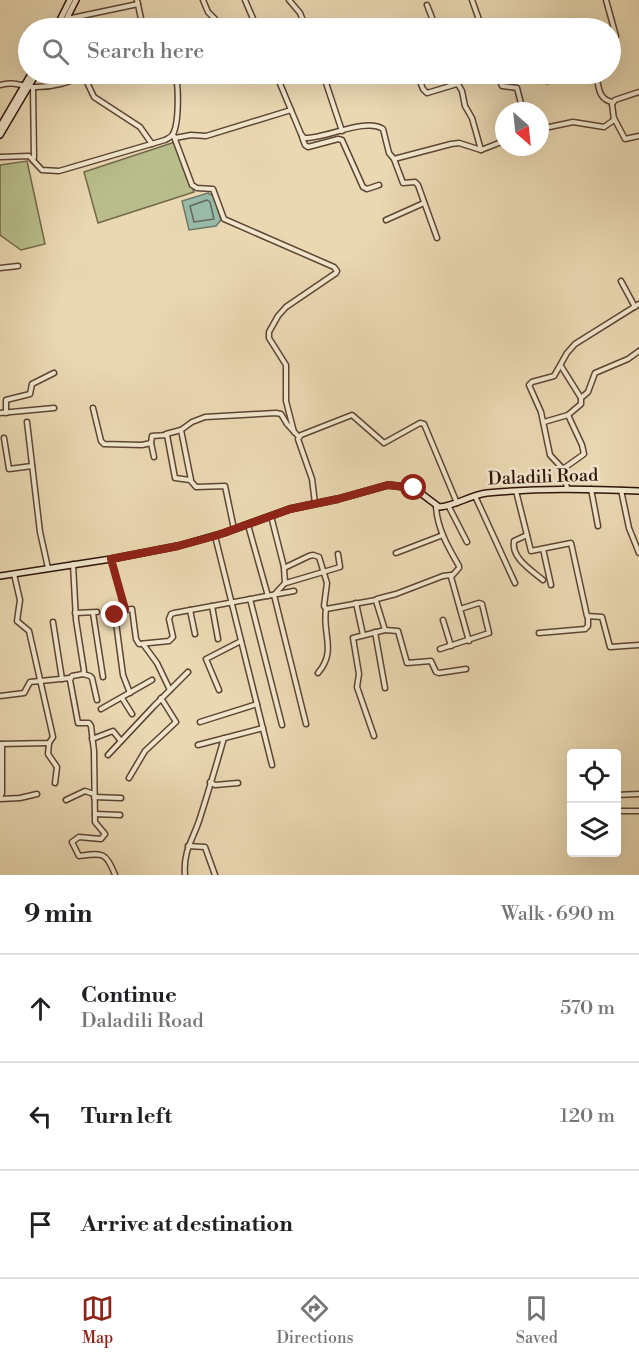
<!DOCTYPE html>
<meta charset="utf-8">
<style>
body{margin:0;font-family:"Libre Bodoni",serif;background:#f6f6f6;color:#202124}
.controls{position:absolute;right:18px;bottom:18px;display:grid;overflow:hidden;border-radius:6px;box-shadow:0 6px 24px #0002}
.controls button{width:54px;height:54px;display:grid;place-items:center;padding:0;border:0;border-bottom:2px solid #e0e0e0;background:#fff;color:#202124;font:30px sans-serif}
.compass{position:absolute;left:495px;top:102px;width:54px;height:54px;border-radius:50%;background:#fff;box-shadow:0 6px 24px #0002;rotate:153deg}
.stop{position:absolute;width:18px;height:18px;margin:-14px;border:4px solid #8f2418;border-radius:50%;background:#fff}
.stop.end{background:#8f2418;border-color:#fff;box-shadow:0 2px 6px #0008}
.list{margin:0;padding:0;list-style:none}
h2{display:flex;justify-content:space-between;align-items:center;height:78px;margin:0;padding:0 24px;font-size:26px}
h2 small{font-size:20px;font-weight:400;color:#757577}
.list li{display:grid;grid-template-columns:39px 1fr auto;gap:18px;align-items:center;box-sizing:border-box;height:108px;padding:0 24px;border-top:2px solid #e0e0e0}
.list b{display:block;font-size:22px;white-space:nowrap}
.list p{margin:0;font-size:20px;white-space:nowrap;color:#757577}
.list em{font-size:20px;font-style:normal;color:#757577}
.icon{flex:none;width:33px;height:33px;fill:none;stroke:currentColor;stroke-width:2;stroke-linecap:round;stroke-linejoin:round}
.map{position:relative;flex:none;width:639px;height:875px;overflow:hidden}
.search{position:absolute;background:#fff;box-shadow:0 6px 24px #0002;left:18px;right:18px;top:18px;height:66px;display:flex;align-items:center;gap:15px;box-sizing:border-box;padding:0 21px;border-radius:33px;color:#757577;font-size:22px}
.sheet{height:402px;background:#fff}
nav{display:flex;justify-content:space-around;align-items:center;box-sizing:border-box;height:84px;border-top:2px solid #e0e0e0;background:#fff;font-size:16px;color:#757577}
nav a{display:grid;justify-items:center;gap:3px}
nav .on{color:#8f2418}
.map>svg:first-child{display:block}
</style>
<div class="map">
<svg width="639" height="875" viewBox="0 0 639 875">
<rect width="100%" height="100%" fill="#ead8b2"/>
<filter id="stains"><feTurbulence type="fractalNoise" baseFrequency=".00333" numOctaves="4"/><feColorMatrix values="0 0 0 0 .2 0 0 0 0 .09 0 0 0 0 .02 0 0 0 .5 -.17"/></filter>
<radialGradient id="worn" r=".72"><stop offset=".6" stop-color="#630" stop-opacity="0"/><stop offset="1" stop-color="#630" stop-opacity=".3"/></radialGradient>
<g fill="#b8be8b" stroke="#73694a" stroke-width="1.5">
<path d="M175,142L194,192L98,223L84,172Z"/>
<path d="M27,161L45,244L21,250L0,235V165Z"/>
</g>
<path fill="#98baa8" stroke="#6e7869" stroke-width="1.5" d="M208,193L215,197L221,220L216,226L189,230L182,201Z"/>
<g fill="none" stroke-linecap="round" stroke-linejoin="round">
<path stroke="#636759" stroke-width="1.5" d="M207,200L210,202L214,219L194,222L190,206Z"/>
<defs>
<g id="minor">
<path d="M137,0L143,28"/>
<path d="M203,0L208,12L215,19L216,28"/>
<path d="M245,0L257,28"/>
<path d="M289,0L300,13L306,28"/>
<path d="M472,0L482,28"/>
<path d="M606,0L616,36L610,48"/>
<path d="M427,5L436,28"/>
<path d="M67,19L138,4"/>
<path d="M276,74L301,134L304,138C325,139 366,117 383,129L389,153L394,159L451,144L459,143L481,150L504,141"/>
<path d="M323,74L342,131"/>
<path d="M417,74L423,89L427,93L457,84"/>
<path d="M452,74L462,91L465,106L472,118L481,150"/>
<path d="M497,74L502,86L517,88L523,111"/>
<path d="M596,74C599,87 598,100 613,102"/>
<path d="M84,76L94,97L140,127L152,144"/>
<path d="M547,81L576,74"/>
<path d="M0,85C17,81 18,86 33,87C54,88 71,81 90,74"/>
<path d="M33,87L34,158"/>
<path d="M614,118L625,139L639,136"/>
<path d="M540,129L573,122L604,127L614,120L612,104L615,100L639,92"/>
<path d="M173,134L192,185L197,188L213,189L224,219L334,267L337,271L336,273L286,307L278,316L269,332V338L286,365V401L294,432"/>
<path d="M302,137L305,145L308,147L338,139L342,140L363,187L367,189L379,185"/>
<path d="M175,138L191,135L206,136L291,110"/>
<path d="M0,157L29,156L42,170L59,171L165,140C167,139 172,136 173,134C179,123 179,85 175,74"/>
<path d="M394,159L403,183L415,182L418,185L437,238"/>
<path d="M386,220L424,203"/>
<path d="M0,268L18,266"/>
<path d="M621,281L635,307"/>
<path d="M581,398L588,392L595,373L628,359L639,351"/>
<path d="M93,408L101,441L104,444L142,445L151,443L152,436L167,435L175,478L190,480L196,487L225,486L234,529"/>
<path d="M0,413L54,408"/>
<path d="M6,413V400L30,394L32,384L54,373"/>
<path d="M27,422L40,532L48,568"/>
<path d="M544,422L568,415L581,404V398L561,366"/>
<path d="M181,430L191,480"/>
<path d="M166,434L181,430L192,422L205,417L276,413L281,414L287,424L299,437"/>
<path d="M4,438L9,469L32,466"/>
<path d="M151,443L154,457"/>
<path d="M563,469L550,455L541,412L529,385L532,382L554,376L567,353L575,344L639,304"/>
<path d="M567,488L563,469L584,454L582,445L568,415"/>
<path d="M591,489L598,526"/>
<path d="M621,490L629,528L639,553"/>
<path d="M516,491L531,551L571,543L587,616L602,617L610,647L639,645"/>
<path d="M475,496L515,583"/>
<path d="M315,503L312,479L298,439L301,435L352,415L384,443L420,423L424,424L457,503"/>
<path d="M448,505L467,542"/>
<path d="M436,506C437,528 448,547 459,566V568L451,577L469,641"/>
<path d="M271,516L284,567"/>
<path d="M248,525L268,596"/>
<path d="M527,535L514,541C511,558 531,570 543,580"/>
<path d="M215,536L272,765"/>
<path d="M543,549L551,585"/>
<path d="M396,553L443,535"/>
<path d="M111,559L125,609"/>
<path d="M73,564L76,620L84,671L83,674L72,676L70,680L78,723H89L91,726L94,751L95,822L105,834L101,839L79,837L72,842L79,856C102,853 106,851 115,875"/>
<path d="M286,583L340,567L338,554"/>
<path d="M250,599L282,725"/>
<path d="M356,603L363,635"/>
<path d="M212,606L218,639"/>
<path d="M190,610L195,634"/>
<path d="M75,613L97,612"/>
<path d="M93,613L103,677"/>
<path d="M443,620L451,646"/>
<path d="M53,622L62,679"/>
<path d="M385,630L398,631L407,663L431,661L436,672L439,673L466,669"/>
<path d="M375,632L385,688"/>
<path d="M539,633L585,629L588,626V617"/>
<path d="M143,644L157,663L170,690"/>
<path d="M440,649L489,633L482,604L479,603L460,609"/>
<path d="M318,673C337,651 322,634 326,609"/>
<path d="M83,674L90,676L92,678L97,700"/>
<path d="M219,690L206,659L241,641"/>
<path d="M130,693L123,675L115,615L117,611L132,609L136,639L139,644L169,641L173,637L169,619L171,614L174,613L294,591"/>
<path d="M0,696L24,693L30,682L70,678"/>
<path d="M122,698L132,714"/>
<path d="M101,709L152,680"/>
<path d="M200,722L257,704"/>
<path d="M306,724L274,595L285,583L284,568L309,556L313,555L319,557L327,583L324,606L326,609L376,600"/>
<path d="M374,736L357,687L359,674L353,638L385,630L376,601L377,599L396,594L443,576L451,575"/>
<path d="M92,739L113,731L121,741"/>
<path d="M49,743L48,754L57,767L55,783"/>
<path d="M0,744L49,743L53,737L29,631L17,621L20,600L14,574"/>
<path d="M198,745L263,728"/>
<path d="M108,755L154,706L188,672"/>
<path d="M129,778L145,751L176,722L161,698"/>
<path d="M210,782L215,785L238,783"/>
<path d="M616,795L639,794"/>
<path d="M0,797L2,793V744"/>
<path d="M94,797L121,798"/>
<path d="M0,799L20,798L37,794"/>
<path d="M66,800L85,791L94,794"/>
<path d="M616,811H639"/>
<path d="M95,814L120,815"/>
<path d="M188,846L205,847L215,875"/>
<path d="M185,875C183,852 192,841 199,821C208,793 216,766 224,738"/>
</g>
<g id="secondary">
<path d="M56,28L70,0"/>
<path d="M62,28L76,0"/>
<path d="M0,127L31,74"/>
<path d="M0,135L36,74"/>
<path d="M0,576L111,559L178,546L224,533L290,509L338,499L388,485L414,488L439,507C455,506 470,495 487,493C540,488 587,489 639,491"/>
</g>
</defs>
<use href="#minor" stroke="#5d4534" stroke-width="7"/>
<use href="#secondary" stroke="#2e140a" stroke-width="8"/>
<use href="#minor" stroke="#f1e6cd" stroke-width="4"/>
<use href="#secondary" stroke="#f1e6cd" stroke-width="5"/>
</g>
<g fill="none" stroke-linecap="round" stroke-linejoin="round">
<path stroke="#8f2418" stroke-width="8" d="M115,615L117,611L125,609L111,559L178,546L215,536L290,509L338,499L388,485L414,488"/>
</g>
<g text-anchor="middle" dominant-baseline="central" stroke-width="5" stroke-linejoin="round" paint-order="stroke">
<g font-size="18" fill="#2e140a" stroke="#f1e6cd">
<text transform="translate(543 477) rotate(-2)">Daladili Road</text>
</g>
</g>
<rect width="100%" height="100%" filter="url(#stains)"/>
<rect width="100%" height="100%" fill="url(#worn)"/>
</svg>
<div class="controls">
<button><svg class="icon" aria-label="locate" viewBox="0 0 24 24"><circle cx="12" cy="12" r="6"/><path d="M12 2v4M12 18v4M2 12h4M18 12h4"/></svg></button>
<button><svg class="icon" aria-label="layers" viewBox="0 0 24 24"><path d="M12 4l9 5-9 5-9-5zM3 14l9 5 9-5"/></svg></button>
</div>
<svg class="compass" viewBox="-18 -18 36 36"><path d="M0-13l5 13h-10z" fill="#e53935"/><path d="M0 13l5-13h-10z" fill="#757577"/></svg>
<div class="stop" style="left:414px;top:488px"></div>
<div class="stop end" style="left:115px;top:615px"></div>
<div class="search"><svg class="icon" aria-label="search" viewBox="0 0 24 24"><circle cx="10" cy="10" r="6"/><path d="M15 15l6 6"/></svg>Search here</div>
</div>
<section class="sheet">
<h2>9 min<small>Walk · 690 m</small></h2>
<ul class="list">
<li><svg class="icon" aria-label="ahead" viewBox="0 0 24 24"><path d="M12 20V5M6 11l6-6 6 6"/></svg><div><b>Continue</b><p>Daladili Road</p></div><em>570 m</em></li>
<li><svg class="icon" aria-label="left" viewBox="0 0 24 24"><path d="M17 20v-9H6M10 6l-5 5 5 5"/></svg><div><b>Turn left</b></div><em>120 m</em></li>
<li><svg class="icon" aria-label="arrive" viewBox="0 0 24 24"><path d="M6 21V4h12l-3 4 3 4H6"/></svg><div><b>Arrive at destination</b></div></li>
</ul>
</section>
<nav>
<a class="on"><svg class="icon" aria-label="map" viewBox="0 0 24 24"><path d="M3 6l6-2 6 2 6-2v14l-6 2-6-2-6 2zM9 4v14M15 6v14"/></svg>Map</a>
<a><svg class="icon" aria-label="directions" viewBox="0 0 24 24"><path d="M12 3l9 9-9 9-9-9zM9 14v-3h6M13 9l2 2-2 2"/></svg>Directions</a>
<a><svg class="icon" aria-label="saved" viewBox="0 0 24 24"><path d="M7 4h10v16l-5-4-5 4z"/></svg>Saved</a>
</nav>
